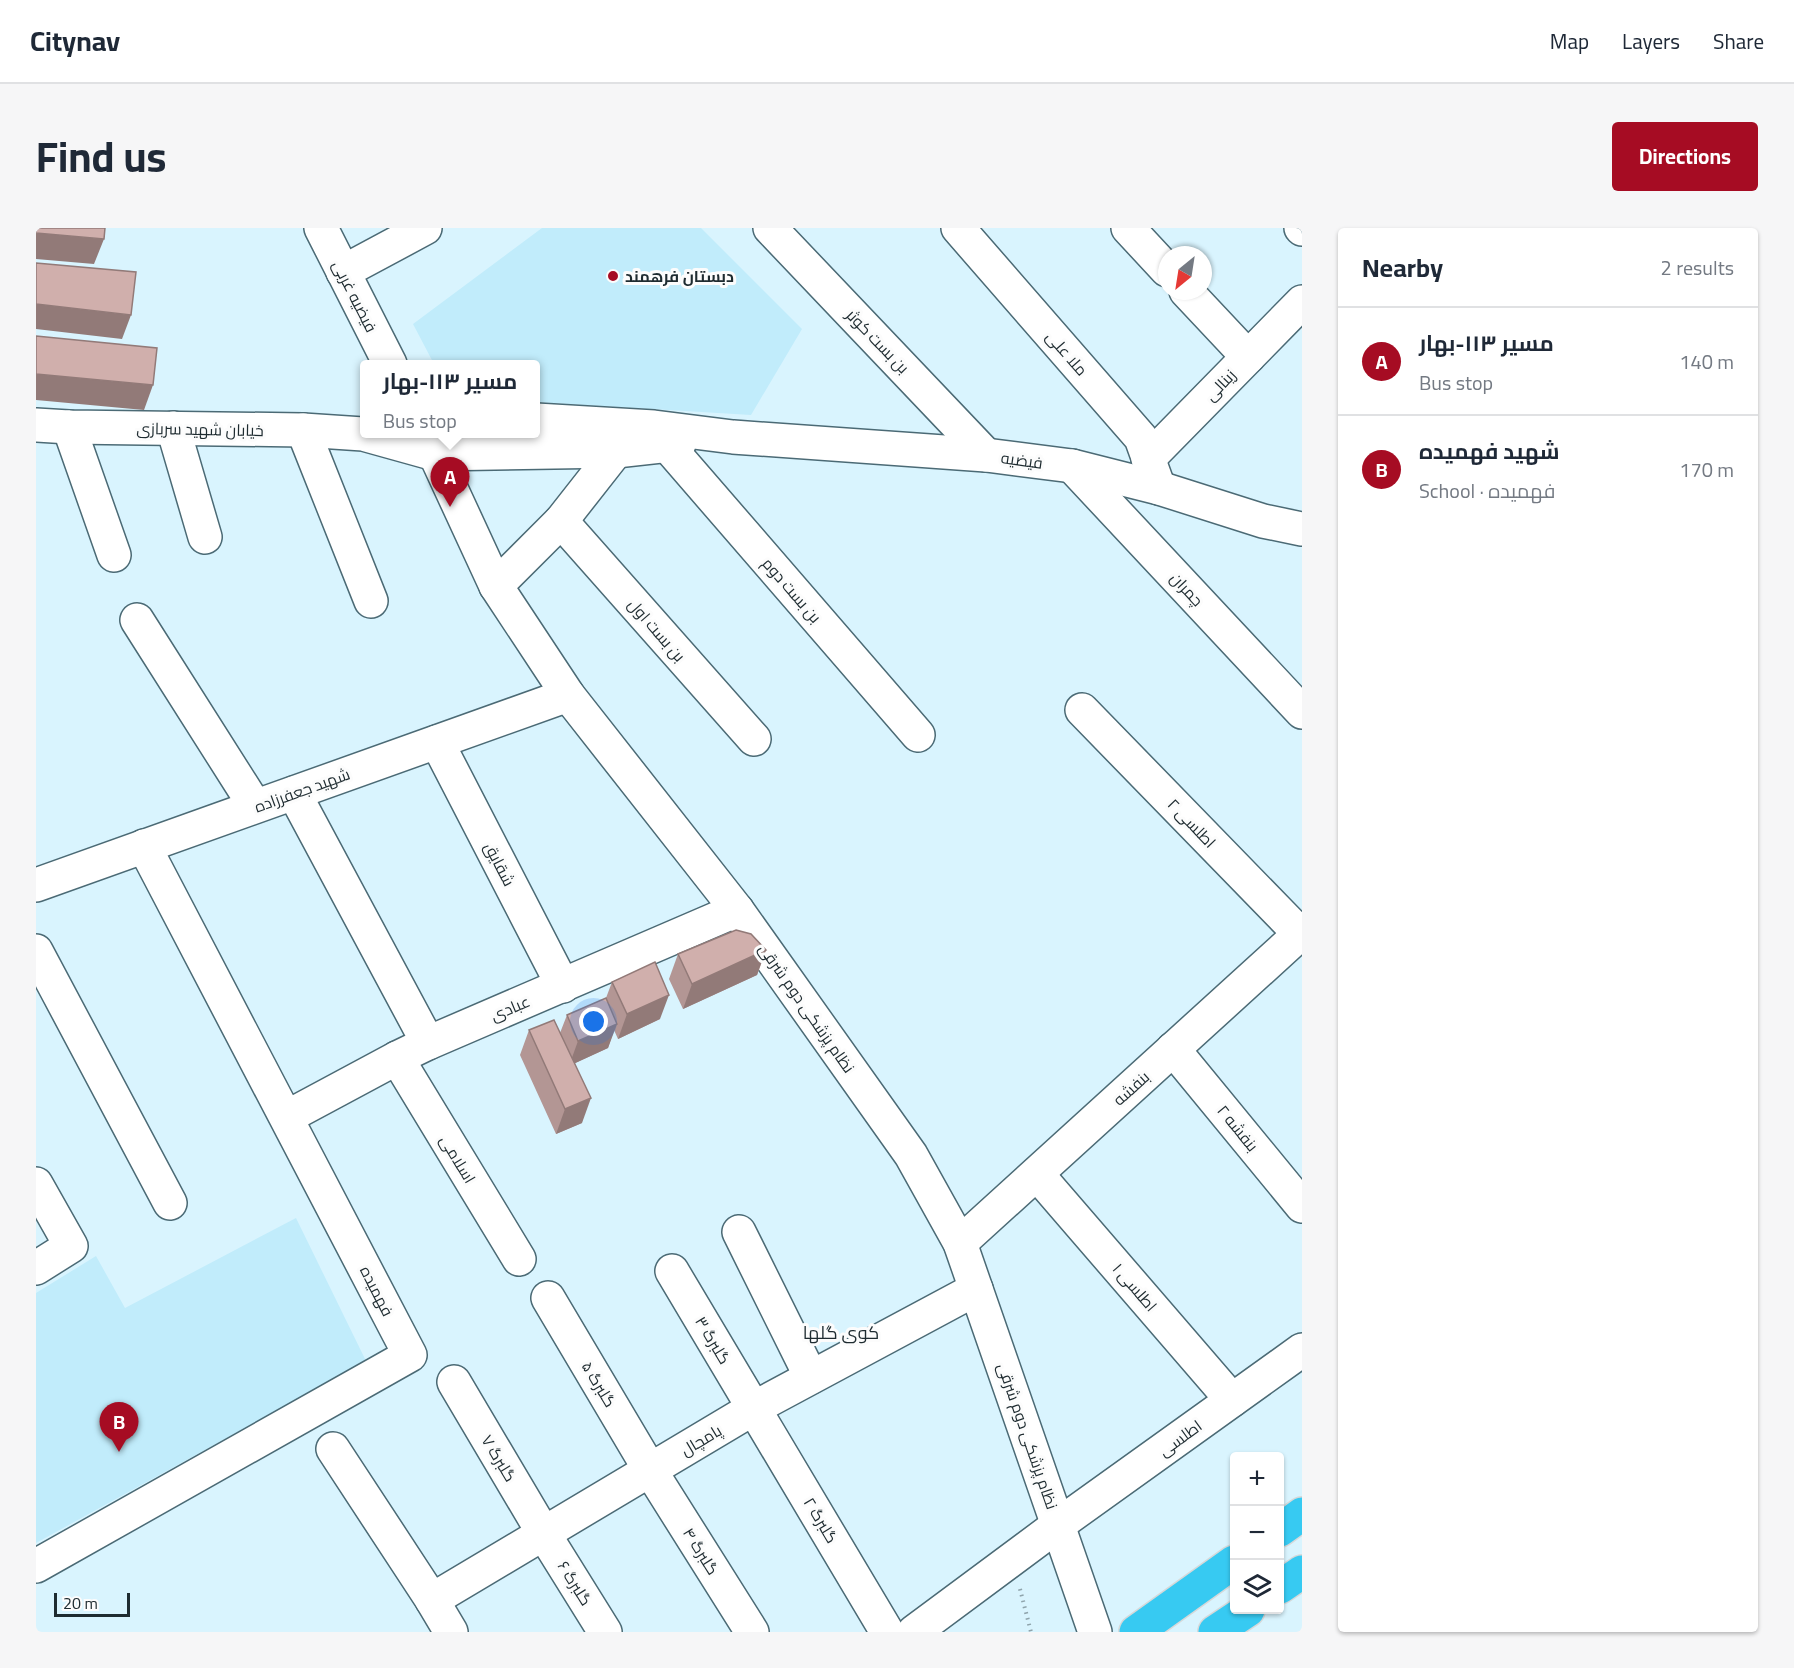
<!DOCTYPE html>
<meta charset="utf-8">
<style>
body{margin:0;font-family:Georgia,Cairo,serif;background:#f6f6f7;color:#1f2937}
.controls{position:absolute;right:18px;bottom:18px;display:grid;overflow:hidden;border-radius:6px;box-shadow:0 2px 4px #0004}
.controls button{width:54px;height:54px;display:grid;place-items:center;padding:0;border:0;border-bottom:2px solid #e0e1e3;background:#fff;color:#1f2937;font:30px sans-serif}
.compass{position:absolute;left:1122px;top:18px;width:54px;height:54px;border-radius:50%;background:#fff;box-shadow:0 2px 4px #0004;rotate:210deg}
.scale{position:absolute;left:18px;bottom:15px;width:76px;box-sizing:border-box;padding-left:6px;border:3px solid #1e2b30;border-top:0;font-size:16px;line-height:21px;white-space:nowrap;color:#1e2b30;-webkit-text-stroke:4px #fcfcfc;paint-order:stroke}
.you{position:absolute;left:558px;top:794px;width:21px;height:21px;margin:-15px;border:4px solid #fff;border-radius:50%;background:#1a73e8;box-shadow:0 0 0 9px #1a73e833}
.badge{display:grid;place-items:center;width:39px;height:39px;border-radius:50%;background:#a60c23;color:#fff;font-size:20px;font-weight:700}
.pin{position:absolute;translate:-50% -50px;filter:drop-shadow(0 2px 3px #0008)}
.pin::after{content:'';position:absolute;top:32px;width:21px;height:18px;background:inherit;clip-path:polygon(0 0,100% 0,50% 100%)}
.popup{position:absolute;left:324px;top:132px;width:180px;height:78px;box-sizing:border-box;display:grid;place-content:center;border-radius:6px;background:#fff;filter:drop-shadow(0 2px 4px #0005);font-size:20px;white-space:nowrap;color:#747a83}
.popup b{font-size:22px;color:#1f2937}
.popup::after{content:'';position:absolute;left:50%;top:100%;margin-left:-12px;border:12px solid transparent;border-top-color:#fff}
.list{margin:0;padding:0;list-style:none}
h2{display:flex;justify-content:space-between;align-items:center;height:78px;margin:0;padding:0 24px;font-size:26px}
h2 small{font-size:20px;font-weight:400;color:#747a83}
.list li{display:grid;grid-template-columns:39px 1fr auto;gap:18px;align-items:center;box-sizing:border-box;height:108px;padding:0 24px;border-top:2px solid #e0e1e3}
.list b{display:block;font-size:22px;white-space:nowrap}
.list p{margin:0;font-size:20px;white-space:nowrap;color:#747a83}
.list em{font-size:20px;font-style:normal;color:#747a83}
.icon{flex:none;width:33px;height:33px;fill:none;stroke:currentColor;stroke-width:2;stroke-linecap:round;stroke-linejoin:round}
.map{position:relative;flex:none;width:1266px;height:1404px;overflow:hidden;border-radius:6px}
header{display:flex;align-items:center;gap:36px;box-sizing:border-box;height:84px;padding:0 30px;background:#fff;border-bottom:2px solid #e0e1e3}
header strong{font-size:28px}
nav{display:flex;gap:33px;margin-inline-start:auto;font-size:21px}
.intro{display:flex;align-items:center;justify-content:space-between;box-sizing:border-box;height:144px;padding:0 36px}
h1{margin:0;font-size:42px}
.button{padding:15px 27px;border-radius:6px;background:#a60c23;color:#fff;font-size:21px;font-weight:700}
main{display:flex;gap:36px;padding:0 36px}
aside{flex:1;background:#fff;border-radius:6px;box-shadow:0 2px 4px #0004}
.map>svg:first-child{display:block}
</style>
<header>
<strong>Citynav</strong>
<nav><a>Map</a><a>Layers</a><a>Share</a></nav>
</header>
<div class="intro"><h1>Find us</h1><a class="button">Directions</a></div>
<main>
<div class="map">
<svg width="1266" height="1404" viewBox="0 0 1266 1404">
<rect width="100%" height="100%" fill="#d9f4fe"/>
<g fill="#c1ecfb">
<path d="M506,0H665L766,101L715,187L500,174V136H398L377,96Z"/>
<path d="M260,990L330,1133L0,1315V1065L60,1028L89,1080Z"/>
</g>
<g fill="none" stroke-linecap="round" stroke-linejoin="round">
<defs>
<g id="minor">
<path d="M285,0L354,136"/>
<path d="M734,0L950,227"/>
<path d="M922,0L1105,210L1123,260"/>
<path d="M1092,0L1131,42"/>
<path d="M1265,0L1266,1"/>
<path d="M307,44L389,0"/>
<path d="M1150,63L1212,129"/>
<path d="M500,192L618,199L697,209L950,227L1036,238L1123,260L1227,293L1266,301"/>
<path d="M0,197L33,199L267,202L327,206L399,226L580,223L643,216"/>
<path d="M33,199L78,327"/>
<path d="M137,200L169,309"/>
<path d="M267,202L335,373"/>
<path d="M388,206L399,226L460,358L532,467L701,682L875,927L924,1015L1059,1404"/>
<path d="M631,217L882,507"/>
<path d="M1112,231L1266,74"/>
<path d="M1036,238L1266,484"/>
<path d="M525,293L718,511"/>
<path d="M460,358L525,293L580,223"/>
<path d="M101,392L219,578"/>
<path d="M1046,482L1266,708"/>
<path d="M401,514L527,758"/>
<path d="M258,565L392,815"/>
<path d="M0,657L532,467"/>
<path d="M0,723L134,975"/>
<path d="M1137,821L1266,978"/>
<path d="M361,830L483,1031"/>
<path d="M251,889L361,830L392,815L701,682"/>
<path d="M1001,946L1196,1172"/>
<path d="M0,956L35,1018L0,1040"/>
<path d="M703,1004L775,1149"/>
<path d="M924,1015L1266,704"/>
<path d="M636,1043L851,1404"/>
<path d="M512,1070L614,1242L716,1404"/>
<path d="M418,1154L508,1306L569,1404"/>
<path d="M297,1221L396,1372L415,1404"/>
<path d="M0,1338L374,1127L108,618"/>
<path d="M396,1372L718,1180L940,1061"/>
<path d="M878,1404L1022,1297L1266,1122"/>
</g>
<g id="highway">
<path d="M1244,1302L1266,1286"/>
<path d="M1244,1359L1266,1344"/>
<path d="M1100,1404L1198,1334"/>
<path d="M1179,1404L1212,1382"/>
</g>
</defs>
<use href="#minor" stroke="#4b6a75" stroke-width="36"/>
<use href="#highway" stroke="#d6d9da" stroke-width="36"/>
<path stroke="#8fa4ac" stroke-width="4" stroke-dasharray="1.5 4.5" stroke-linecap="butt" d="M984,1361L995,1404"/>
<use href="#minor" stroke="#fff" stroke-width="33"/>
<use href="#highway" stroke="#37caf2" stroke-width="33"/>
</g>
<g fill="#b39694">
<path d="M730,722L721,747L647,781L633,751L642,726Z"/>
<path d="M576,754L624,791L582,811L578,802L572,820L539,835L546,895L520,906L484,827L493,802L524,805L531,787L570,770Z"/>
</g>
<g fill="#927a78">
<path d="M0,5L68,11L58,36L0,31Z"/>
<path d="M0,76L95,87L86,111L0,101Z"/>
<path d="M0,146L117,157L108,182L0,172Z"/>
<path d="M730,722L721,747L647,781L656,756Z"/>
<path d="M633,767L624,791L582,811L591,786Z"/>
<path d="M581,796L572,820L533,838L542,813Z"/>
<path d="M555,870L546,895L520,906L529,881Z"/>
</g>
<g fill="#d0afac" stroke="#927a78" stroke-width="1.5">
<path d="M0,0H69L68,11L0,5Z"/>
<path d="M0,35L100,44L95,87L0,76Z"/>
<path d="M0,108L121,120L117,157L0,146Z"/>
<path d="M700,702L715,706L730,722L656,756L642,726Z"/>
<path d="M619,734L633,767L591,786L576,754Z"/>
<path d="M570,770L581,796L542,813L531,787Z"/>
<path d="M518,792L555,870L529,881L493,802Z"/>
</g>
<circle fill="#a60c23" stroke="#fcfcfc" stroke-width="2" cx="577" cy="48" r="6"/>
<g text-anchor="middle" dominant-baseline="central" stroke-width="6" stroke-linejoin="round" paint-order="stroke">
<g font-size="16" font-weight="bold" fill="#1e2b30" stroke="#fcfcfc" text-anchor="start">
<text x="589" y="48">دبستان فرهمند</text>
</g>
<g font-size="16" fill="#1e2b30" stroke="#fcfcfc">
<text transform="translate(319 68) rotate(63)">فیضیه غربی</text>
<text transform="translate(842 113) rotate(46)">بن بست کوثر</text>
<text transform="translate(1031 125) rotate(49)">ملا علی</text>
<text transform="translate(1184 157) rotate(-46)">زینالی</text>
<text transform="translate(164 201) rotate(1)">خیابان شهید سربازی</text>
<text transform="translate(986 232) rotate(8)">فیضیه</text>
<text transform="translate(1151 361) rotate(47)">چمران</text>
<text transform="translate(756 362) rotate(49)">بن بست دوم</text>
<text transform="translate(621 402) rotate(49)">بن بست اول</text>
<text transform="translate(266 562) rotate(-20)">شهید جعفرزاده</text>
<text transform="translate(1156 595) rotate(46)">اطلسی ۲</text>
<text transform="translate(464 636) rotate(63)">شقایق</text>
<text transform="translate(474 780) rotate(-23)">عبادی</text>
<text transform="translate(771 780) rotate(55)">نظام پزشکی دوم شرقی</text>
<text transform="translate(1095 860) rotate(-42)">بنفشه</text>
<text transform="translate(1202 900) rotate(51)">بنفشه ۲</text>
<text transform="translate(422 931) rotate(59)">اسلامی</text>
<text transform="translate(1099 1059) rotate(49)">اطلسی ۱</text>
<text transform="translate(341 1063) rotate(63)">فهمیده</text>
<text transform="translate(677 1112) rotate(59)">گلبرگ ۳</text>
<text transform="translate(563 1156) rotate(59)">گلبرگ ۵</text>
<text transform="translate(992 1208) rotate(71)">نظام پزشکی دوم شرقی</text>
<text transform="translate(1144 1210) rotate(-36)">اطلسی</text>
<text transform="translate(665 1212) rotate(-31)">پامچال</text>
<text transform="translate(463 1230) rotate(59)">گلبرگ ۷</text>
<text transform="translate(785 1292) rotate(59)">گلبرگ ۲</text>
<text transform="translate(665 1323) rotate(58)">گلبرگ ۴</text>
<text transform="translate(539 1355) rotate(58)">گلبرگ ۶</text>
</g>
<g font-size="18" fill="#1e2b30" stroke="#fcfcfc">
<text x="805" y="1104">کوی گلها</text>
</g>
</g>
</svg>
<div class="controls">
<button>+</button>
<button>−</button>
<button><svg class="icon" aria-label="layers" viewBox="0 0 24 24"><path d="M12 4l9 5-9 5-9-5zM3 14l9 5 9-5"/></svg></button>
</div>
<svg class="compass" viewBox="-18 -18 36 36"><path d="M0-13l5 13h-10z" fill="#e53935"/><path d="M0 13l5-13h-10z" fill="#747a83"/></svg>
<div class="scale">20 m</div>
<div class="you"></div>
<div class="pin badge" style="left:414px;top:279px">A</div>
<div class="popup"><b>مسیر ۱۱۳-بهار</b>Bus stop</div>
<div class="pin badge" style="left:83px;top:1224px">B</div>
</div>
<aside>
<h2>Nearby<small>2 results</small></h2>
<ul class="list">
<li><span class="badge">A</span><div><b>مسیر ۱۱۳-بهار</b><p>Bus stop</p></div><em>140 m</em></li>
<li><span class="badge">B</span><div><b>شهید فهمیده</b><p>School · فهمیده</p></div><em>170 m</em></li>
</ul>
</aside>
</main>
